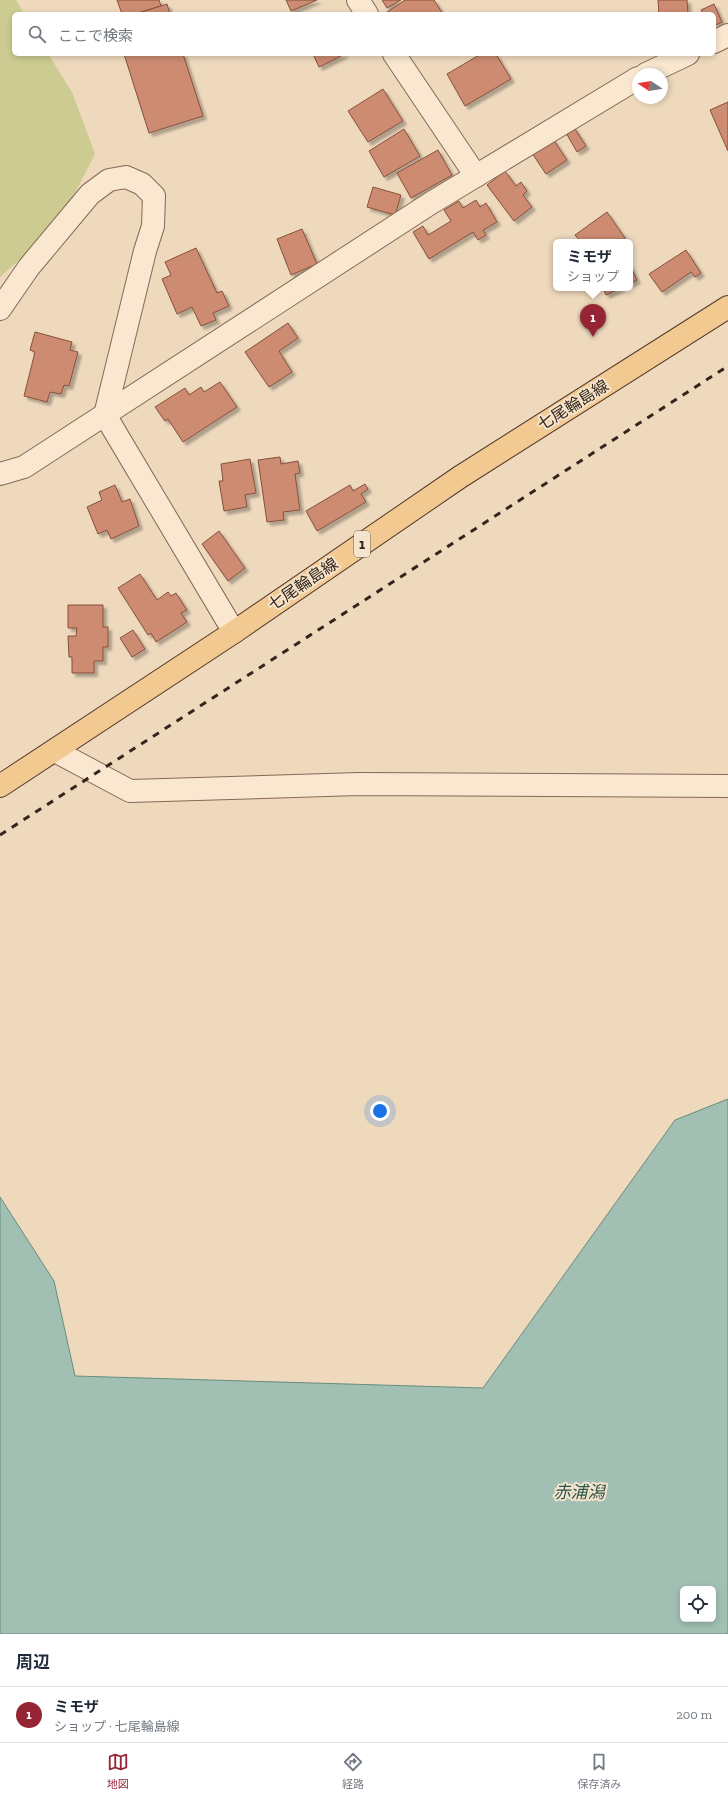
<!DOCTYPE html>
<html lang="ja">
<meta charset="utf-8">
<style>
body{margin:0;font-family:"Zilla Slab","Noto Sans JP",serif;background:#f6f6f7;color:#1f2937}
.controls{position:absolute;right:12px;bottom:12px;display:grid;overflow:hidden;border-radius:6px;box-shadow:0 2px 6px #0003}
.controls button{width:36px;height:36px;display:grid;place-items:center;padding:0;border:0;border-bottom:1px solid #e0e1e3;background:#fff;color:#1f2937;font:20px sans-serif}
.compass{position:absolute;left:632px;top:68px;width:36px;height:36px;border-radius:50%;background:#fff;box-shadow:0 2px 6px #0003;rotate:282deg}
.you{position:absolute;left:380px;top:1111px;width:14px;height:14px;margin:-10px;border:3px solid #fff;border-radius:50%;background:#1a73e8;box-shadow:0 0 0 6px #1a73e833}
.badge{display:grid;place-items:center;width:26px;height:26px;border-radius:50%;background:#952534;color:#fff;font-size:13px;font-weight:700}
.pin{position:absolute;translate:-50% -33px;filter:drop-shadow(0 1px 2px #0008)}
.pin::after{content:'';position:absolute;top:21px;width:14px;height:12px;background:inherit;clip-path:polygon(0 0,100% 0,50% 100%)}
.popup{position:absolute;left:553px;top:239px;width:80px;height:52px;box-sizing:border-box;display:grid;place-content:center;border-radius:6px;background:#fff;filter:drop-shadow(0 1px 3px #0005);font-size:13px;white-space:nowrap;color:#747a83}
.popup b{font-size:15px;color:#1f2937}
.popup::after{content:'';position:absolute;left:50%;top:100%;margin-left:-8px;border:8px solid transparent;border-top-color:#fff}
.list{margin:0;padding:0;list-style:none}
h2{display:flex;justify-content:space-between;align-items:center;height:52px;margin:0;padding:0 16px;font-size:17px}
h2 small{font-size:13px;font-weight:400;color:#747a83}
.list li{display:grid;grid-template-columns:26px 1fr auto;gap:12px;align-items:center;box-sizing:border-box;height:56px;padding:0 16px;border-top:1px solid #e0e1e3}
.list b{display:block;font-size:15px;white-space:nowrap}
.list p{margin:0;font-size:13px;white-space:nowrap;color:#747a83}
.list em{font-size:13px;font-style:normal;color:#747a83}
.icon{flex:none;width:22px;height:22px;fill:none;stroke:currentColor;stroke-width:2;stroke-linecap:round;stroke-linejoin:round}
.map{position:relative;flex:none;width:728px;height:1634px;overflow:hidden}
.search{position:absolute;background:#fff;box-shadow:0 2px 6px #0003;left:12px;right:12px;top:12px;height:44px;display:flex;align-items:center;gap:10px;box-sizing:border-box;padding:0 14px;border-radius:6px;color:#747a83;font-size:15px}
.sheet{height:108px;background:#fff}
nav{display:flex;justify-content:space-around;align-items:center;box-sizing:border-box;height:56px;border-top:1px solid #e0e1e3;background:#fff;font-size:11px;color:#747a83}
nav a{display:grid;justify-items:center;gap:2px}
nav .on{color:#952534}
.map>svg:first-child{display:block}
</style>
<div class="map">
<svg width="728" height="1634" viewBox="0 0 728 1634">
<defs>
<filter id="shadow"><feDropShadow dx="3.5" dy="3.5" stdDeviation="1" flood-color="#0004"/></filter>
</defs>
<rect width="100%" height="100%" fill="#eed9bd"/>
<path fill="#cccb91" d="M0,0H16L24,14H14V54H48L72,92L95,154L58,226L0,277Z"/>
<path fill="#a1bfb2" stroke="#688c7f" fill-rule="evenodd" d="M728,1099V1634H0V1197L54,1281L75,1376L483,1388L675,1120ZM683,1589H713V1619H683Z"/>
<g fill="#cd8c72" stroke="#854f3c" filter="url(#shadow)">
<path d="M117,0H159L161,6L135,14H122Z"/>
<path d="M286,0H317L291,11Z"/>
<path d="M382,0H401L387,8Z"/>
<path d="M405,0H434L443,14H384Z"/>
<path d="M658,0H687L688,14H659Z"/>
<path d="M167,4L170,14H135L161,6Z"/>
<path d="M714,4L722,22L714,26V14H703L701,10Z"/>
<path d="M124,54H183L203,116L149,133Z"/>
<path d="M313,54H345L319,67Z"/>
<path d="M481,54H496L511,79L465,106L447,74Z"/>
<path d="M383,89L403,121L368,142L348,111Z"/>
<path d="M728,102V151L710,110Z"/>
<path d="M573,126L586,146L577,152L565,131Z"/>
<path d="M404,129L420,156L384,177L369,151Z"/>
<path d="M553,139L567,160L546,174L532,153Z"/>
<path d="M438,150L452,175L411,198L397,173Z"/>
<path d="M505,171L516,186L521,182L527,191L523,195L532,207L514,221L487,185Z"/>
<path d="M373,187L401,195L395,215L367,207Z"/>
<path d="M476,200L480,207L486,203L497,222L483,230L486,235L478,240L473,232L429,259L413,232L423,226L428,235L451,221L444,210L459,201L463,208Z"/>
<path d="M607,212L625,238L619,242H581L575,235Z"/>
<path d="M302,229L317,264L291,275L277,239Z"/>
<path d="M196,248L217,293L222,291L229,306L213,313L216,320L201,326L192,307L177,314L162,279L171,275L165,262Z"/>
<path d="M686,250L701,273L695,277L691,272L662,292L649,274Z"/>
<path d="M630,265L637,280L630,284Z"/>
<path d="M603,288H621L606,295Z"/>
<path d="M288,323L298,338L279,351L292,372L269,387L245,352Z"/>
<path d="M35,332L72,342L70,350L78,352L69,386L64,385L61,394L50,392L47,402L24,396L35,352L30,350Z"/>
<path d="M220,382L237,407L183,442L168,419L165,421L155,407L185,388L189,395L201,387L204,392Z"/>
<path d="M280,457L281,464L298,461L300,473L295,474L300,510L283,512L284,520L267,522L258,460Z"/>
<path d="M250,459L256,493L245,495L247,507L224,511L219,481H223L221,464Z"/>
<path d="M365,484L368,489L361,494L366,502L317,531L306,511L350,485L353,491Z"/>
<path d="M115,485L122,502L130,499L139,526L111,539L107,530L98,534L87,507L102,500L99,492Z"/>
<path d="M219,531L245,568L228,581L202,544Z"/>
<path d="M140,574L157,600L168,592L171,596L176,593L187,610L181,613L187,622L156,642L151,633L148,635L118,588Z"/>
<path d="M68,605H103V627H108V647H103V661H94V673H72V657H69L68,636H76L77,628H68Z"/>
<path d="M133,630L145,649L132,657L120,638Z"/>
</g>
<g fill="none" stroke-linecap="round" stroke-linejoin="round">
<defs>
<g id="minor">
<path d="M358,0L367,14"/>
<path d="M714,42L728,35"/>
<path d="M394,54L476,176"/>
<path d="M646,74L688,54"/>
<path d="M0,309L29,267L90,194L109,180L126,177L142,184L154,196L153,226L145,251L105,415L234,632"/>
<path d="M0,474L24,467L431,203L638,78"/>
<path d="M55,751L130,791L359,784L728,786"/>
</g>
<path id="major" d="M0,786L234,632L460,477L728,307"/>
</defs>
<use href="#minor" stroke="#866956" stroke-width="24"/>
<use href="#major" stroke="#53382b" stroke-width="24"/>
<use href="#minor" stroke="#f9e7d0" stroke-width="22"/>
<use href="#major" stroke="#f3c992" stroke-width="22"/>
<path stroke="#35241b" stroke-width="3" stroke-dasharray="7 7" stroke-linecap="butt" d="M0,835L728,366"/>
</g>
<g text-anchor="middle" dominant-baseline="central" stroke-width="4" stroke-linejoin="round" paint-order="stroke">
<rect fill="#f5e4cc" stroke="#6f5e50" stroke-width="1" x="354" y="531" width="16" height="26" rx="3"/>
<g font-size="15" font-weight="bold" fill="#35241b">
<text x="362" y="544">1</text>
</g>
<g font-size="16" fill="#35241b" stroke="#f5e4cc">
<text transform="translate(573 405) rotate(-32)">七尾輪島線</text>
<text transform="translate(303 584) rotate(-34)">七尾輪島線</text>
</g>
<g font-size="17" font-style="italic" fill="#2a554d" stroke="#f5e4cc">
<text x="579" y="1492">赤浦潟</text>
</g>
</g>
</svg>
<div class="controls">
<button><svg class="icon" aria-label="locate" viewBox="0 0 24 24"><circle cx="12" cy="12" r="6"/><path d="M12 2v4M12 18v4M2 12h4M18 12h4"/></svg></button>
</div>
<svg class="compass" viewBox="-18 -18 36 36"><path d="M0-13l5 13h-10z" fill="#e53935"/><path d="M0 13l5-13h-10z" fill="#747a83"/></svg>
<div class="you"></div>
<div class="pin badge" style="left:593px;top:337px">1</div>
<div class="popup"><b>ミモザ</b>ショップ</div>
<div class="search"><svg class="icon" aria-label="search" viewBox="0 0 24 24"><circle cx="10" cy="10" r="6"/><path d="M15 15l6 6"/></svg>ここで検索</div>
</div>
<section class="sheet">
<h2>周辺<small></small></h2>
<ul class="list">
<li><span class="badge">1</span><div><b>ミモザ</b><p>ショップ · 七尾輪島線</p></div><em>200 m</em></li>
</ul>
</section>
<nav>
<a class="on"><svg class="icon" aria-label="map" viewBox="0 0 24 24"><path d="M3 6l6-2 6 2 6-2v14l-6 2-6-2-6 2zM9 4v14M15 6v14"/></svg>地図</a>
<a><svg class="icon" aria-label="directions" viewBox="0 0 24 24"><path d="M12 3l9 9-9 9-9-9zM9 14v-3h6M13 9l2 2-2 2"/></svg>経路</a>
<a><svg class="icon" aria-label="saved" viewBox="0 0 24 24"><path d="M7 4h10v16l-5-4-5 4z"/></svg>保存済み</a>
</nav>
